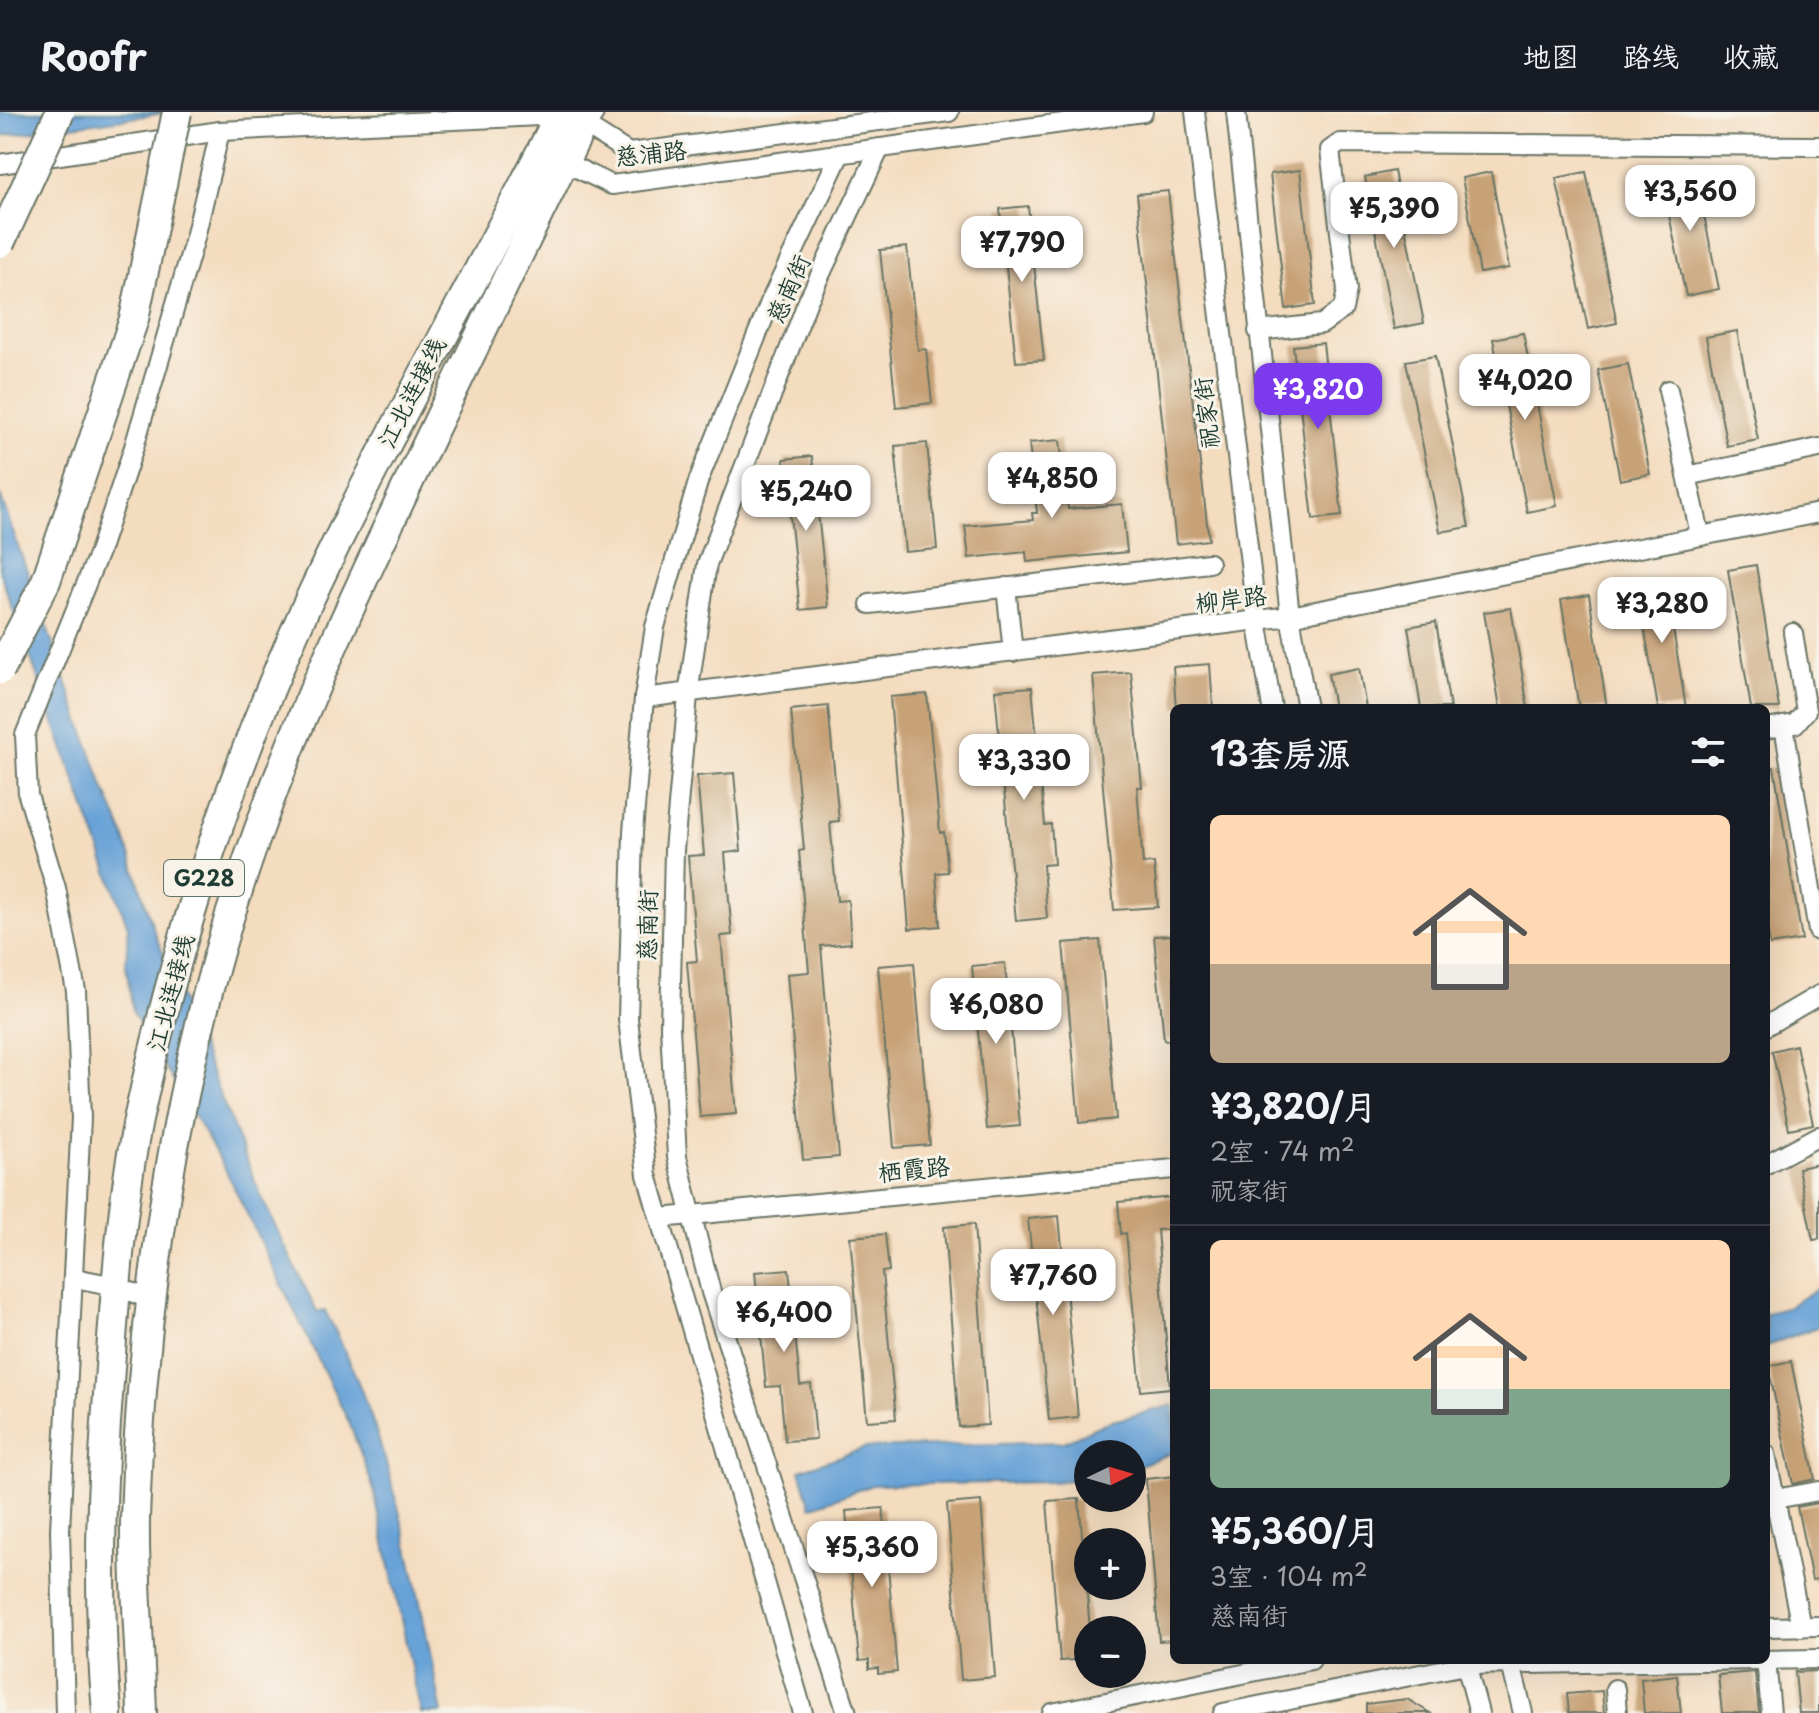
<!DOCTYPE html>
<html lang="zh">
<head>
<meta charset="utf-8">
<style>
	body { margin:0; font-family:"Playpen Sans","LXGW WenKai TC",sans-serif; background:#242831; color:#f1f3f6; height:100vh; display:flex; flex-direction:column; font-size:30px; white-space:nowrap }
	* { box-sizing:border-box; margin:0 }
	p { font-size:26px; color:#9ea1a6 }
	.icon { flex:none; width:44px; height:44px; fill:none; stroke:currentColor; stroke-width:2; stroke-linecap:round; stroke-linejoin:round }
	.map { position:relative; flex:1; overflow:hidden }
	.drawer { position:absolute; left:1170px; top:592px; width:600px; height:960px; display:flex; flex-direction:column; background:#171b24; border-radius:12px; box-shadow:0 8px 32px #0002 }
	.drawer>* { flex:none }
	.needle { width:52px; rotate:85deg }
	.fabs { position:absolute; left:1074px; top:1328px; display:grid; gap:16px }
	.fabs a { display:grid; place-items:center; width:72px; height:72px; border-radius:50%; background:#171b24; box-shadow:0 8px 32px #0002; font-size:40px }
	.price { position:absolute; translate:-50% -68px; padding:0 18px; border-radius:16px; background:#fff; color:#222; font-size:26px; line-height:52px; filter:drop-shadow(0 2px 4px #0008) }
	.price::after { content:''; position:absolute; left:50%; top:48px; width:24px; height:18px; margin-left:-12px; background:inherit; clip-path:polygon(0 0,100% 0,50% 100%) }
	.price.selected { background:#7c3aed; color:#fff }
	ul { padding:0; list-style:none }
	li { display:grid; align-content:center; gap:16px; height:424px; padding:0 40px }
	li+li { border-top:2px solid #363941 }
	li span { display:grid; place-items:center; height:248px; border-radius:12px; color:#555 }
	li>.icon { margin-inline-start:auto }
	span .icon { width:144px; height:144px; fill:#fffc; stroke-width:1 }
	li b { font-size:34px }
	h2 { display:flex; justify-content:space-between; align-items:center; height:96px; padding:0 40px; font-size:34px }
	header { display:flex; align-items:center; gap:48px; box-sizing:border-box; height:112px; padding:0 40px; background:#171b24; border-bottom:2px solid #363941 }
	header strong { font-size:38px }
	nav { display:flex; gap:44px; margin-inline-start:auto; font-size:28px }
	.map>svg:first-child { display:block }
</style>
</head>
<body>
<header>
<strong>Roofr</strong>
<nav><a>地图</a><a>路线</a><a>收藏</a></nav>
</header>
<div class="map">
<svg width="1819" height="1601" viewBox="0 0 1819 1601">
	<rect width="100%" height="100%" fill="#f7f3e8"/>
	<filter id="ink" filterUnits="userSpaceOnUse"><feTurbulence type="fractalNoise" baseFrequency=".0125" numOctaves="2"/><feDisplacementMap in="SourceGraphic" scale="16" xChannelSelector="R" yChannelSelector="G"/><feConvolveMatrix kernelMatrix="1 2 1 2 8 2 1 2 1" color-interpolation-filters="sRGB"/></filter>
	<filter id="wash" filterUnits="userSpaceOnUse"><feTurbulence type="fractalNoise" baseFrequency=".006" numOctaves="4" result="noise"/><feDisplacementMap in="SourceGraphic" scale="32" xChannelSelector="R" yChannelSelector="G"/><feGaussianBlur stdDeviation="1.8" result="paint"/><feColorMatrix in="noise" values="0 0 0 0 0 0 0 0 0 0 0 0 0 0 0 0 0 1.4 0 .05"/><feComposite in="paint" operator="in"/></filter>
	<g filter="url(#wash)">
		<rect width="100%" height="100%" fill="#f4dcbf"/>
		<!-- water -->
		<g fill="#67a2d7" stroke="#437086" stroke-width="2">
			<path d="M0 0H173L0 24Z"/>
			<path d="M0 383 102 671 124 723 154 819 263 1089 317 1200 325 1199C391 1321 415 1466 442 1601H421L373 1375 349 1310 223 1053 133 901 126 854 128 815 0 461Z"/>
			<path d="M1819 1176V1214L1766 1234V1201L1785 1196Z"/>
			<path d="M1174 1293V1340L1132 1356V1342H1088V1366L1052 1370 872 1373 811 1395 800 1358 865 1336 1064 1330 1105 1311Z"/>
		</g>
		<g id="blocks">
			<!-- building -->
			<g fill="#c7a277">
				<path d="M1300 58 1315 193 1286 197 1270 62Z"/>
				<path d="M1394 59 1424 211 1394 217 1365 65Z"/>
				<path d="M1695 59 1719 177 1686 184 1661 65Z"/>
				<path d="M1491 60 1509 156 1480 161 1462 66Z"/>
				<path d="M1586 60 1617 211 1588 217 1556 66Z"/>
				<path d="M1168 79 1209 428 1176 432 1137 82Z"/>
				<path d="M1028 94 1044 248 1016 250 1000 97Z"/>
				<path d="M907 135 918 238 926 237 932 291 896 295 880 138Z"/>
				<path d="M1737 219 1758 328 1727 334 1706 225Z"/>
				<path d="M1523 221 1557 394 1527 400 1493 227Z"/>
				<path d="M1323 231 1342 404 1313 407 1293 234Z"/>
				<path d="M1435 244 1469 415 1440 420 1406 249Z"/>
				<path d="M1628 252 1650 362 1620 368 1598 258Z"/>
				<path d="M1060 328 1068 397 1122 392 1127 440 1027 450 1026 440 969 446 965 414 1033 408 1032 401H1037L1029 331Z"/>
				<path d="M927 331 937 437 905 440 895 334Z"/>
				<path d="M812 344 828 495 800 498 784 347Z"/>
				<path d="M1756 453 1779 596H1751L1728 458Z"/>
				<path d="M1665 468 1686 596H1658L1637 473Z"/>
				<path d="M1589 483 1607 596H1579L1561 488Z"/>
				<path d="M1511 496 1528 596H1500L1484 500Z"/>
				<path d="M1436 510 1450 596H1421L1408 515Z"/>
				<path d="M1210 552 1213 596H1176L1173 555Z"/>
				<path d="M1359 556 1366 596H1334L1328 562Z"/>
				<path d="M1131 560 1142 675H1137L1143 752 1154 751 1158 795 1114 798 1093 563Z"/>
				<path d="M1032 575 1045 713 1051 712 1054 752 1043 753 1047 806 1016 809 995 578Z"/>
				<path d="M927 582 940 721 944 720 948 760 936 761 940 814 909 817 890 585Z"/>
				<path d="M828 594 839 709 830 710 837 789 848 788 851 831 821 834 839 1045 803 1048 787 862 809 860 799 739 804 738 791 598Z"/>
				<path d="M1774 655 1802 828 1770 833 1766 810V656Z"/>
				<path d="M734 661 741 739 725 741 732 823 721 824 736 1002 700 1005 687 850 697 849 688 744 704 743 697 664Z"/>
				<path d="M1174 823V928H1164L1154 824Z"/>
				<path d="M1100 828 1116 1007 1079 1011 1063 831Z"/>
				<path d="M914 851 930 1033 894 1036 878 854Z"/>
				<path d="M1005 851 1020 1014 987 1017 972 854Z"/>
				<path d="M1796 933 1813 1012 1789 1017 1772 939Z"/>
				<path d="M1819 1052V1127L1813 1128 1798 1056Z"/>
				<path d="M1174 1085V1117L1157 1118 1170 1276 1141 1279 1126 1121 1121 1122 1118 1090Z"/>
				<path d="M1059 1104 1078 1305 1049 1308 1028 1107Z"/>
				<path d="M974 1112 988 1313 959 1315 944 1115Z"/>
				<path d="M885 1122 889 1159 882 1160 896 1307 867 1309 850 1125Z"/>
				<path d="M789 1157 800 1273 811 1272 816 1327 785 1329 780 1274 766 1275 755 1160Z"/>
				<path d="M1791 1249 1815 1367 1793 1372 1768 1254Z"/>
				<path d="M1174 1364V1528L1159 1529 1146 1367Z"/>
				<path d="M1079 1387 1090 1518 1088 1547 1060 1549 1047 1389Z"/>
				<path d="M981 1389 995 1565 961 1568 947 1392Z"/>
				<path d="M1819 1391V1467L1812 1468 1797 1395Z"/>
				<path d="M883 1396 897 1560 878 1562V1556L869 1557V1548L859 1549 846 1399Z"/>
				<path d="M1819 1559V1601H1799L1795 1560Z"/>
				<path d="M1755 1560 1759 1601H1722L1718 1563Z"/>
				<path d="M1677 1563 1681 1601H1644L1641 1567Z"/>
				<path d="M1602 1579 1604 1601H1569L1567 1582Z"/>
				<path d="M1407 1587 1430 1601H1366V1592Z"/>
			</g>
		</g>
	</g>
	<g filter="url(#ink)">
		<use href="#blocks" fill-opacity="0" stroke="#6a7565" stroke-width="2"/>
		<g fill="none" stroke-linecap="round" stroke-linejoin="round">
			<defs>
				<g id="minor">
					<path d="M1195 0 1257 508 1272 596"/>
					<path d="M1236 0 1290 504 1307 596"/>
					<path d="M564 41V50L612 73 1143 0"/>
					<path d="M0 52 220 19 560 3 583 12 629 41 949 0"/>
					<path d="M1258 219 1322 212 1343 197 1347 178 1330 38 1340 31 1819 34"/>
					<path d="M1668 278 1700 422"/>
					<path d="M1687 364 1819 336"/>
					<path d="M1006 475 1013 540"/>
					<path d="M870 492 1209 451"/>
					<path d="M644 586 1290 504 1819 401"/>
					<path d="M1784 614 1818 819"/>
					<path d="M1766 617 1795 612 1806 599 1793 521"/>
					<path d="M1766 914 1819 883"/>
					<path d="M1766 1052 1819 1024"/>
					<path d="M660 1106 1174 1057"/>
					<path d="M74 1166 116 1174 154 1189"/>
					<path d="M1766 1342 1801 1515"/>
					<path d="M1775 1387 1819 1379"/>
					<path d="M1766 1515 1819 1514"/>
					<path d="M1465 1548 1479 1601"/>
					<path d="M1510 1548 1523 1601"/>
					<path d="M1766 1548 1771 1601"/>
					<path d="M1615 1577 1617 1601"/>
					<path d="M65 1601 60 1418 81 1006 76 879 56 776 28 683 25 623 99 440 134 335 195 126 220 19"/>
					<path d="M803 1601 647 1063 628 907 633 720 644 586 655 515 699 367 771 188 840 42"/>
					<path d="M847 1601 711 1180 677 1045 670 915 674 738 688 583 707 452 807 191 880 36"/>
					<path d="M1052 1601 1311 1548"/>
					<path d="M1223 1601 1466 1553 1819 1547"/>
				</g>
				<g id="highway">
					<path d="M107 1601C97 1490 100 1381 109 1270 115 1183 121 1094 138 1008 175 834 231 660 304 499 383 329 477 167 561 0"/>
					<path d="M142 1601C140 1536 134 1471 135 1406 141 1201 175 967 240 772 293 611 367 457 440 305 490 203 538 101 589 0"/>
				</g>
			</defs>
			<!-- minor casing -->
			<use href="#minor" stroke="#6a7565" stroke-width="22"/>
			<!-- highway casing -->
			<use href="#highway" stroke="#6a7565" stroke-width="32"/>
			<!-- minor -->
			<use href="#minor" stroke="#fff" stroke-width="18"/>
			<!-- highway -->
			<use href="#highway" stroke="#fff" stroke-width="28"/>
			<defs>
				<g id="highway-bridge">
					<path d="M0 131 60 0"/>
					<path d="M0 558 46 469 134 207 177 0"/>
				</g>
			</defs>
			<!-- highway-bridge casing -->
			<use href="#highway-bridge" stroke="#6a7565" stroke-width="32" stroke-linecap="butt"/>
			<!-- highway-bridge -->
			<use href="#highway-bridge" stroke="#fff" stroke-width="28"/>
		</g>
	</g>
	<g text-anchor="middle" stroke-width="6" stroke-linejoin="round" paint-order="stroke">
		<!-- shield labels -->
		<rect fill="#f7f3e8" stroke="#60746a" stroke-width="2" x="164" y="748" width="80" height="36" rx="6"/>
		<g font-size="22" font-weight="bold" fill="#1f3d34">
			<text x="204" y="774">G228</text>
		</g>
		<!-- street labels -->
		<g font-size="24" fill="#1f3d34" stroke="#f7f3e8">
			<text transform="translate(651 42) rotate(-6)" y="8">慈浦路</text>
			<text transform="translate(789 177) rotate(-66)" y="8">慈南街</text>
			<text transform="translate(412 281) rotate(-63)" y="8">江北连接线</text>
			<text transform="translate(1207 301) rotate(-97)" y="8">祝家街</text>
			<text transform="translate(1231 488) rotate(-7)" y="8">柳岸路</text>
			<text transform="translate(648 813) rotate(-89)" y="8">慈南街</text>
			<text transform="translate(171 881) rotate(-75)" y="8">江北连接线</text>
			<text transform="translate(914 1058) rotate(-6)" y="8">栖霞路</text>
		</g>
	</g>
</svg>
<div class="fabs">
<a><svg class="needle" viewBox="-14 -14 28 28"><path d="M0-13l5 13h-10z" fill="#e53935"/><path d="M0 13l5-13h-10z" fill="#9ea1a6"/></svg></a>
<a>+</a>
<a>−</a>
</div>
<b class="price" style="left:1690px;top:121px">¥3,560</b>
<b class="price" style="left:1394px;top:138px">¥5,390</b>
<b class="price" style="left:1022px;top:172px">¥7,790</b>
<b class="price" style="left:1525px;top:310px">¥4,020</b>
<b class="price selected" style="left:1318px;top:319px">¥3,820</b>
<b class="price" style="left:1052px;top:408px">¥4,850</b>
<b class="price" style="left:806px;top:421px">¥5,240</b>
<b class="price" style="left:1662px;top:533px">¥3,280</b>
<b class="price" style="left:1024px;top:690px">¥3,330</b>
<b class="price" style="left:996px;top:934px">¥6,080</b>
<b class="price" style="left:1053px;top:1205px">¥7,760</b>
<b class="price" style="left:784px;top:1242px">¥6,400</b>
<b class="price" style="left:872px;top:1477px">¥5,360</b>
<section class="drawer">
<h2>13套房源<svg class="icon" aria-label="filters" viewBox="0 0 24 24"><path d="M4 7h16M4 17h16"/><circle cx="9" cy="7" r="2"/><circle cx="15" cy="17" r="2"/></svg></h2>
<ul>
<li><span style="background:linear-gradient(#ffd9b3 60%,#b9a48a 0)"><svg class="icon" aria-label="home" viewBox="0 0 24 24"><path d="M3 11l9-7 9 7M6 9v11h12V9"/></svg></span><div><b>¥3,820/月</b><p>2室 · 74 m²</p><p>祝家街</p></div></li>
<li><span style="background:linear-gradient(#ffd9b3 60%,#7fa58c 0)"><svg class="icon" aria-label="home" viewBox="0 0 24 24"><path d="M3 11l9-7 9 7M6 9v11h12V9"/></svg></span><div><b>¥5,360/月</b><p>3室 · 104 m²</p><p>慈南街</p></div></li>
</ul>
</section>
</div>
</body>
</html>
